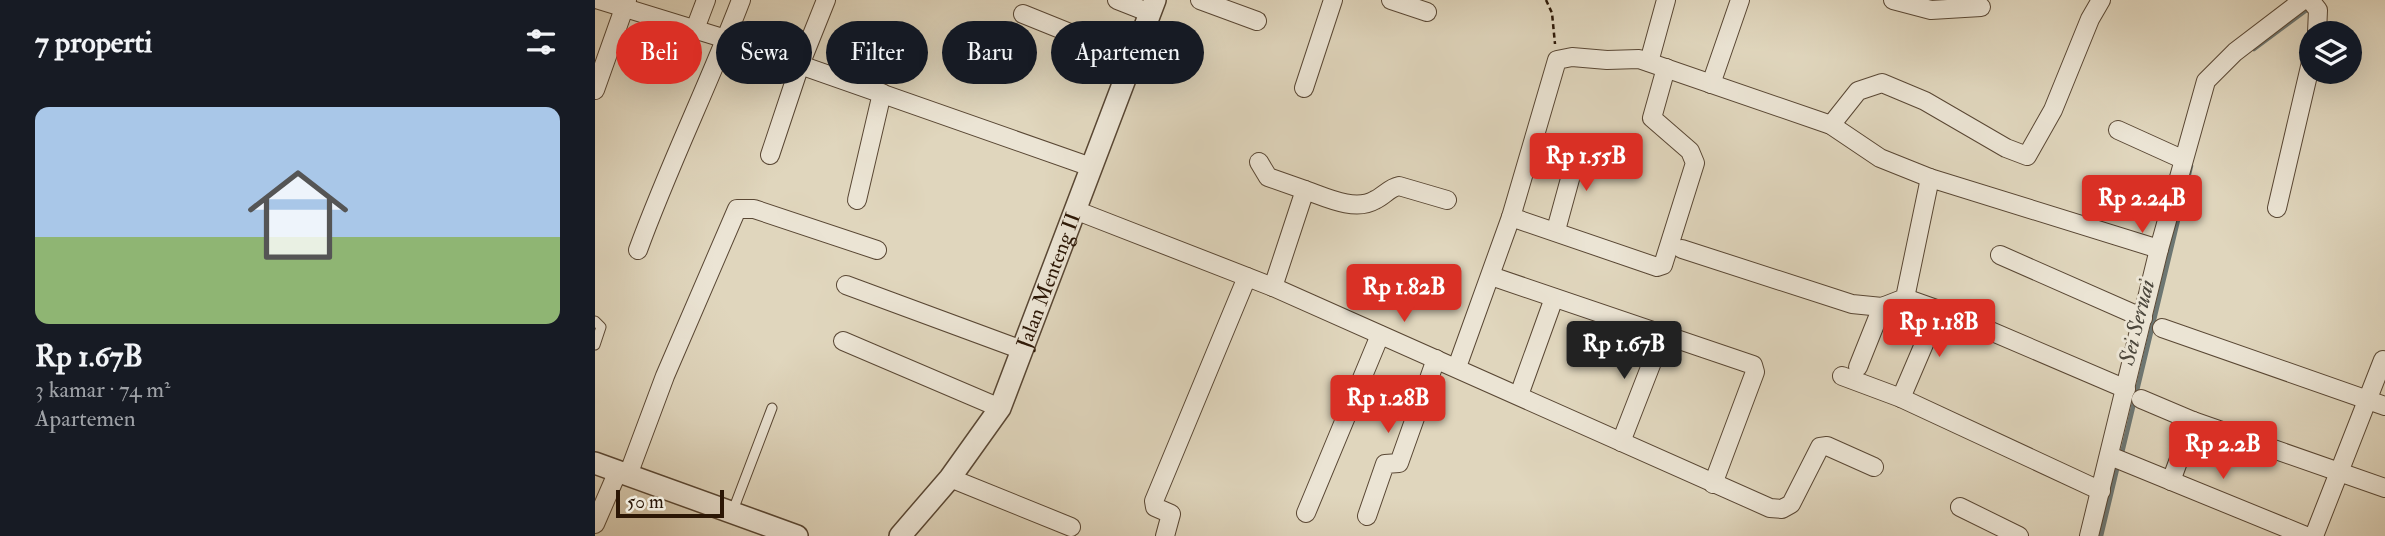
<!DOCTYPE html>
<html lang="id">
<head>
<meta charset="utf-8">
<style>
	body { margin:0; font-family:"IM FELL Double Pica",serif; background:#242831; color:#f1f3f6; height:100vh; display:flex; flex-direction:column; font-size:26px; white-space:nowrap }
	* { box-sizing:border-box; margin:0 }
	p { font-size:23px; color:#9ea1a6 }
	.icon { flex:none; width:38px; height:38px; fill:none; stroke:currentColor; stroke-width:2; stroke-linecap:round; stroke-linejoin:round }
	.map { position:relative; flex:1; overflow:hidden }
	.sheet { display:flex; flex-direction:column; background:#171b24; width:595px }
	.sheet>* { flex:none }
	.banner { position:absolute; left:21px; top:21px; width:665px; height:63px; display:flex; gap:14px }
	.tools { position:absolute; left:1704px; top:21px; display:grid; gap:14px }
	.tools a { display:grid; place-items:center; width:63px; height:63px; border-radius:50%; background:#171b24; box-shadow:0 7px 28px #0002; font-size:35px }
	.scale { position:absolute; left:21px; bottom:18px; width:108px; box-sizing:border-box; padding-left:7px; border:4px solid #2c1706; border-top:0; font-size:19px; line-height:24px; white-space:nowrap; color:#2c1706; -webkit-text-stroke:5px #ebe4d4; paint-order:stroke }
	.price { position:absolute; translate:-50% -60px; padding:0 16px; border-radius:7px; background:#d93025; color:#fff; font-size:23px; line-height:46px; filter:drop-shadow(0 2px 4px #0008) }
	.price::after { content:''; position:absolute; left:50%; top:42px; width:21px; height:16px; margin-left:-10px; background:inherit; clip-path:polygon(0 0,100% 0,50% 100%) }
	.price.active { background:#222; color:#fff }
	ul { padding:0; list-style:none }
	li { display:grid; align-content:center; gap:14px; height:371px; padding:0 35px }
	li span { display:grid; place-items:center; height:217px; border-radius:14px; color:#555 }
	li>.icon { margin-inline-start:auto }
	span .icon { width:126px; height:126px; fill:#fffc; stroke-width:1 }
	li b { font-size:30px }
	h2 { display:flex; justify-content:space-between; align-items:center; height:84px; padding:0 35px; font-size:30px }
	.chip { padding:0 24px; border-radius:32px; background:#171b24; box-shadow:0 7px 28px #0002; font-size:24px; line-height:63px }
	.chip.active { background:#d93025; color:#fff }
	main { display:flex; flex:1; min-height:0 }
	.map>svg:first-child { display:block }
</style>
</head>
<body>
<main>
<section class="sheet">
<h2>7 properti<svg class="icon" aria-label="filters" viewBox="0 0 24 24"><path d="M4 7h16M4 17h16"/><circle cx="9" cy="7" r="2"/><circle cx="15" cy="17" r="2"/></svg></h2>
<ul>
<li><span style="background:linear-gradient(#a9c7e8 60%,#8fb573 0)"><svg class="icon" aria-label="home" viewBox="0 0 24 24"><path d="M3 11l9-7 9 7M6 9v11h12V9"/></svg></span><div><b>Rp 1.67B</b><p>3 kamar · 74 m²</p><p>Apartemen</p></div></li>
</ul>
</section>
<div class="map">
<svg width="1790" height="536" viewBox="0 0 1790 536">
	<rect width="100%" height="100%" fill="#e0d6bd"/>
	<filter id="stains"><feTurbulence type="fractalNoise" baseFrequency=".00286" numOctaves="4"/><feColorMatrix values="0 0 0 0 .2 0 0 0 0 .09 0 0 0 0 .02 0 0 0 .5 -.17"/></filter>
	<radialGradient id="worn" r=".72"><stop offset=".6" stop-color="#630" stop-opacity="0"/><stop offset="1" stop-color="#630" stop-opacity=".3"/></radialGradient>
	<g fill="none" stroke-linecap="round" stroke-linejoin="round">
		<!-- stream -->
		<g stroke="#6d7773" stroke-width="4.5">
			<path d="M1659 49 1717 6"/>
			<path d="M1526 457 1596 166"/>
			<path d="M1506 536 1523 465"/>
		</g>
		<defs>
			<g id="service">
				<path d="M0 321 6 327 0 345"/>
				<path d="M137 513 177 408"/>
			</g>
			<g id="minor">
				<path d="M4 0 131 39 496 167"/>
				<path d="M522 0 555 13"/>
				<path d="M605 0 662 21"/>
				<path d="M796 0 832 12"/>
				<path d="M1298 0 1336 10 1386 7"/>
				<path d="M1715 0 1723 10 1722 33"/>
				<path d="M428 14 537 58"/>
				<path d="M100 29 111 0"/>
				<path d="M1054 62 1071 0"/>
				<path d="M1116 84 1145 0"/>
				<path d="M709 88 738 0"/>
				<path d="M0 90 32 0"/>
				<path d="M1236 125 1263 91 1287 83 1330 101 1411 148 1432 156 1458 110 1495 19 1506 0"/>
				<path d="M1523 130 1587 159"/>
				<path d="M175 155 205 65 231 0"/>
				<path d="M664 162 673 177 710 190"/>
				<path d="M262 200 287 93"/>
				<path d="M1682 208 1717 58"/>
				<path d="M480 210 678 287 1175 508 1187 509 1196 504 1225 447 1232 446 1279 467"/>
				<path d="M916 217 1062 267 1068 265 1100 163 1095 151 1057 118 1071 68"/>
				<path d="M961 230 984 146"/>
				<path d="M1087 249 1257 304 1287 307 1310 298 1335 178 1564 249"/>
				<path d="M43 250C74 165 114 84 146 0"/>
				<path d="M1405 255 1548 318"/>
				<path d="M896 276 1158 365 1160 372 1118 484"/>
				<path d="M251 285 427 350"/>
				<path d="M678 287 710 190C730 197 760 212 780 200 789 196 794 188 804 186L852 200"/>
				<path d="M1310 298 1358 315 1531 389"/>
				<path d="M1567 328 1790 406"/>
				<path d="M248 341 405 408"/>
				<path d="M862 367 916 217 962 60 977 57 1012 60 1044 59 1236 125 1285 158 1335 178"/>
				<path d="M1263 367 1287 307"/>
				<path d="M1247 376 1306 398 1506 491"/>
				<path d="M924 395 959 298"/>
				<path d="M1306 398 1344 309"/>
				<path d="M1546 399 1598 421 1790 488"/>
				<path d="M1026 442 1068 334"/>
				<path d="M1515 456 1711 536"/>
				<path d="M33 475 70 376 142 209H159L282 250"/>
				<path d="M355 478 476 527"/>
				<path d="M1576 481 1598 421"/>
				<path d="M1365 507 1424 536"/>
				<path d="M711 513 785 335"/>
				<path d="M772 516 790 464 804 463 841 359"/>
				<path d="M0 524 23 471"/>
				<path d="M570 536 576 514 560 507 559 501 652 277"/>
				<path d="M1494 536 1564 249 1611 81 1640 52 1708 0"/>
				<path d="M1719 536 1788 360"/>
			</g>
			<g id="tertiary">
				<path d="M0 463 202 536"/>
				<path id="s1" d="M305 536 355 478 405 408 560 0"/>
			</g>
		</defs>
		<!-- service casing -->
		<use href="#service" stroke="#594734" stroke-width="11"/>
		<!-- minor casing -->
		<use href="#minor" stroke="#594734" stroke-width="20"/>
		<!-- tertiary casing -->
		<use href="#tertiary" stroke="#594734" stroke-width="24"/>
		<!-- path -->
		<path stroke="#2c1706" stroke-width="2.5" stroke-dasharray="5 3.5" stroke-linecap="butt" d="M951 0 957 13 960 44"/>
		<!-- service -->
		<use href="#service" stroke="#ebe4d4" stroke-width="9"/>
		<!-- minor -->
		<use href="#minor" stroke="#ebe4d4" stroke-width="18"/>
		<!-- tertiary -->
		<use href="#tertiary" stroke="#ebe4d4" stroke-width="21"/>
	</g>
	<g text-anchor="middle" stroke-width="6" stroke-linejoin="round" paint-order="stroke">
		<!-- street labels -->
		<g font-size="21" fill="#2c1706" stroke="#ebe4d4">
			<text dy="7" stroke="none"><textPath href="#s1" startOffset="299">Jalan Menteng II</textPath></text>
		</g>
		<!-- water labels -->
		<g font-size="23" font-style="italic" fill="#4c473c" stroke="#ebe4d4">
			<text transform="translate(1541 322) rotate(-76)" y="8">Sei Seruai</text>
		</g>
	</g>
	<rect width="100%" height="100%" filter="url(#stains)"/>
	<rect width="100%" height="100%" fill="url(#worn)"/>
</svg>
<div class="tools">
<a><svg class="icon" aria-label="layers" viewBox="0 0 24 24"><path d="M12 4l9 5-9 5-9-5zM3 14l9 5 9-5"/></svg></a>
</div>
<div class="scale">50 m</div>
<b class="price" style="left:991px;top:193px">Rp 1.55B</b>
<b class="price" style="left:1547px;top:235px">Rp 2.24B</b>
<b class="price" style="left:809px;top:324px">Rp 1.82B</b>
<b class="price" style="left:1344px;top:359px">Rp 1.18B</b>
<b class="price active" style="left:1029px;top:381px">Rp 1.67B</b>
<b class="price" style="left:793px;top:435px">Rp 1.28B</b>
<b class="price" style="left:1628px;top:481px">Rp 2.2B</b>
<div class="banner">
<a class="chip active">Beli</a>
<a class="chip">Sewa</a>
<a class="chip">Filter</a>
<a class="chip">Baru</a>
<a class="chip">Apartemen</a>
</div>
</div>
</main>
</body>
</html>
